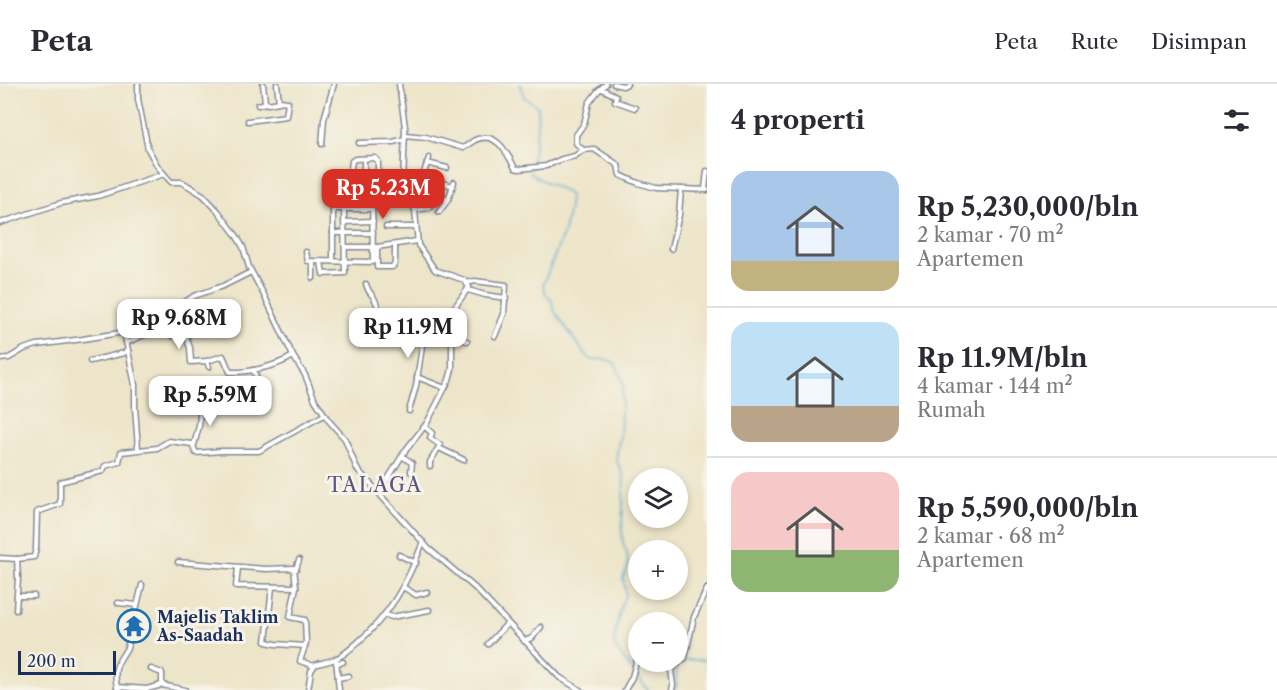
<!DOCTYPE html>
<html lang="id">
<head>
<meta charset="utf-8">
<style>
	body { margin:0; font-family:"Libre Caslon Text",serif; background:#f7f7f7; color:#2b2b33; height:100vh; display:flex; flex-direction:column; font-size:22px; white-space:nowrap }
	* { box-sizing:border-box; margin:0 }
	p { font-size:20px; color:#7c7c81 }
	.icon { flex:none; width:33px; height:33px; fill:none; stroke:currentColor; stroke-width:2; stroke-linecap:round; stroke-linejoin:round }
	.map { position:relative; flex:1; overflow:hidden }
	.details { display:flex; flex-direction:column; background:#fff; width:570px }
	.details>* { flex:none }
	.controls { position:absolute; left:628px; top:384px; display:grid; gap:12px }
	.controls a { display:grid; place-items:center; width:60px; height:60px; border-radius:50%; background:#fff; box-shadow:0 3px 9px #0003; font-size:30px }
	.scale { position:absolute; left:18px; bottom:15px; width:98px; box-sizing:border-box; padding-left:6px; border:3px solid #1b2f5e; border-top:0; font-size:16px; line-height:21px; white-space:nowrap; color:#1b2f5e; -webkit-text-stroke:4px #f7f3e8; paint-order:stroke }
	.price { position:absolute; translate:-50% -51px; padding:0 14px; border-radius:12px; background:#fff; color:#222; font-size:20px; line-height:39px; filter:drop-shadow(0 2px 3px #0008) }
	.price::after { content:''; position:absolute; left:50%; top:36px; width:18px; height:14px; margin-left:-9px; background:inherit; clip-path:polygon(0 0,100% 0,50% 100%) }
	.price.selected { background:#d93025; color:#fff }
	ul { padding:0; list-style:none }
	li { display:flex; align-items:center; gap:18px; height:150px; padding:0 24px }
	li+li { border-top:2px solid #e1e1e2 }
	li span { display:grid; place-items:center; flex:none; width:168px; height:120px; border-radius:18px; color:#555 }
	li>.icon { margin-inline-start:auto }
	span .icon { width:72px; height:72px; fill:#fffc; stroke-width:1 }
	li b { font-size:26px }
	h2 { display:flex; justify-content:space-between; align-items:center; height:72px; padding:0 24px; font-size:26px }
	header { display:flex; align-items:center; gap:36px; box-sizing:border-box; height:84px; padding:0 30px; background:#fff; border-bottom:2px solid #e1e1e2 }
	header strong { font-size:28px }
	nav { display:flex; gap:33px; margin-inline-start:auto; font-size:21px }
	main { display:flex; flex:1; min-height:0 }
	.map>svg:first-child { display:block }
</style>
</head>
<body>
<header>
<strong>Peta</strong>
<nav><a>Peta</a><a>Rute</a><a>Disimpan</a></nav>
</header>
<main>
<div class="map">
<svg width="707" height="606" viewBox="0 0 707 606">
	<rect width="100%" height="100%" fill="#f7f3e8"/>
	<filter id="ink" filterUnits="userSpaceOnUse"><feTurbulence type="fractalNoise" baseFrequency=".0167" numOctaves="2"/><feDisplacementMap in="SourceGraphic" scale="12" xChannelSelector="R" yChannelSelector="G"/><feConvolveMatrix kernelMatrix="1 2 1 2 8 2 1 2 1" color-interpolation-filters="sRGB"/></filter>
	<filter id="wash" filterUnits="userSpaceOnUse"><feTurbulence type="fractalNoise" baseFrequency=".008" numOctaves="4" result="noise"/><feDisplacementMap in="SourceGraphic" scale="24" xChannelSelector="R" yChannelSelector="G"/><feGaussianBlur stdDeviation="1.35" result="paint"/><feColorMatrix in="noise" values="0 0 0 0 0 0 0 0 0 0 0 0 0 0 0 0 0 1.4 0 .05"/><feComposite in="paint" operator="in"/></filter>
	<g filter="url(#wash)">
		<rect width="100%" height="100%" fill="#ede5c9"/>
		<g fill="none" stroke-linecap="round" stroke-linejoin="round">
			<!-- stream -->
			<g stroke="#4fa8cd" stroke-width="1.5">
				<path d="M520 0 524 13 538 23 537 44 530 89C543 99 556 101 570 111L569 123 564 148 543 201 545 209 551 215 554 226 578 261 591 276 605 275 615 279 623 298 620 352 616 375 624 393 622 446 623 460 627 468 628 483 623 494 626 510 622 519 614 553 615 564 648 606"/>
				<path d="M682 579 686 576H707"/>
				<path d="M675 606C679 598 674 589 678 582"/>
			</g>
		</g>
	</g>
	<g filter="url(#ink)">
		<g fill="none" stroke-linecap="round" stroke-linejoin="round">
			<defs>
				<g id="minor">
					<path d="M138 0V15L148 65 158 83 171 98H182L203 111 218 127 236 151 243 163 249 183 265 213 293 272 305 291 315 316 329 337 345 355 357 385 380 410"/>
					<path d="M263 0 265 18 268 20 279 18 277 0"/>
					<path d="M399 0 405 43 403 102 415 126 418 161 435 186 464 196 469 203 452 227V285L449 296 427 339 405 367 381 406V412L429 465 475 504 559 593 580 606"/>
					<path d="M614 0 623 2 627 0"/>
					<path d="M602 5 616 12 615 17 635 24"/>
					<path d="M258 21 266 19"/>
					<path d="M248 37 286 32 288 18 279 17"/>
					<path d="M405 51 426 53 463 64C467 62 471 58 475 56 496 46 507 69 515 84L519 85 546 82 562 75 575 72 583 66 594 65 618 81 620 91 638 99 656 104 707 106"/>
					<path d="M359 59 393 58 405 55"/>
					<path d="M322 60 324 35 334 0"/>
					<path d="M583 66 576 59V51L584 40 589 19 598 7 606 0"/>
					<path d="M375 74 378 77V107L349 110 348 106 352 77 355 75Z"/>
					<path d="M429 74 418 106 448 116 454 98"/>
					<path d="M364 75V94"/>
					<path d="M427 79 447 84"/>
					<path d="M422 93 453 102"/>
					<path d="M350 94H378"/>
					<path d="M705 105 707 87"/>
					<path d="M413 121 418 106"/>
					<path d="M415 126 429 124 434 112"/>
					<path d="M439 128 448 116"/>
					<path d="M344 138 373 137"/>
					<path d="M0 139 61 119 98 112 164 90"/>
					<path d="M386 143H415"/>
					<path d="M333 149H373"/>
					<path d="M345 163H377L417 157"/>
					<path d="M377 163V183H392L395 180V161"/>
					<path d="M671 165 679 131 681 105"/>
					<path d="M306 168 308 177 373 178 372 109"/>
					<path d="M313 177V194"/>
					<path d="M321 177 323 190 345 189 344 125"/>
					<path d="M333 177V125H372"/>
					<path d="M467 199 475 197 506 201 504 230 495 252"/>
					<path d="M366 200C369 211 372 209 375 216 379 224 378 227 385 233 409 237 427 224 452 232"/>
					<path d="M468 206 485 211 506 214"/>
					<path d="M169 240 172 252 185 249 190 264 191 278 207 277 209 283"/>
					<path d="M124 247 135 301V323L138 365"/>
					<path d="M451 252 467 257"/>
					<path d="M126 259 169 240 172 237 169 229"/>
					<path d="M0 275 9 274 24 265 37 261 83 255 137 246 169 229 194 212 223 202 251 188"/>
					<path d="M90 277 124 269 128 266"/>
					<path d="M207 277 223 272 230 288C247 289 278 282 293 272"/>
					<path d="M253 286 256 292"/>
					<path d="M417 293 445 304"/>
					<path d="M409 327 416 302 427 230"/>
					<path d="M425 343 432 349 430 354 440 361 430 378V382"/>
					<path d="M194 361 199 342 201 318"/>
					<path d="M439 364 464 376"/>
					<path d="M402 372 412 379 411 388"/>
					<path d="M399 471 416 479"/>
					<path d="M0 474 17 475 18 494 16 526"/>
					<path d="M17 475 34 473 36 464 37 428 60 420V398L103 387 105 382 119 378 121 368 157 364 169 357 192 360 196 369 221 367H259L324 331"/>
					<path d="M178 478 266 485 294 484 296 503 290 533 305 536 306 559 300 577 314 582"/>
					<path d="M238 484 236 502 296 503"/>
					<path d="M296 485 299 476"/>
					<path d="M272 503 266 558 276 560 305 562"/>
					<path d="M403 503 416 511 427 508"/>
					<path d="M17 512H34"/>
					<path d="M118 519 137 521"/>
					<path d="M386 531 392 533 429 526"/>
					<path d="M524 557 532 554 541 543"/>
					<path d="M488 560 507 540"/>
					<path d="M336 575 339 606"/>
					<path d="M336 579 343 578"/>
					<path d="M151 585 162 589V601"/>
					<path d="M338 594 349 592"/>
					<path d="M117 603C113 583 117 580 127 564L142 501"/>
					<path d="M118 606 117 603 147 605 162 601 185 606"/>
					<path d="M308 606 311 587 315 581C322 578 330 578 337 574 344 571 350 565 356 560 390 531 407 500 423 458"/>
					<path d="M625 606 632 593 638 571"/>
					<path d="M672 606 673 601 671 586 685 574 694 533 707 505"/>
				</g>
			</defs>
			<!-- minor casing -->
			<use href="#minor" stroke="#848a94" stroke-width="7"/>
			<!-- minor -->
			<use href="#minor" stroke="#fff" stroke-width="4"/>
		</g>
	</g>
	<!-- icons -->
	<defs>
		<symbol id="temple-ring" viewBox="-11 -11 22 22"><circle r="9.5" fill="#f7f3e8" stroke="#1f6fb2" stroke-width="1.5"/><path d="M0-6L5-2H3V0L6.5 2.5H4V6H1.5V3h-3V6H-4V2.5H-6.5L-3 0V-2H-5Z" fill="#1f6fb2"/></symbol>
	</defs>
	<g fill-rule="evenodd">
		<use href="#temple-ring" x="115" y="523" width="38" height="38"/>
	</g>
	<g text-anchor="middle" stroke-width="6" stroke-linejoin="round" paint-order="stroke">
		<!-- poi labels -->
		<g font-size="16" font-weight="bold" fill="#1b2f5e" stroke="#f7f3e8" text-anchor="start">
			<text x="157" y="539">Majelis Taklim<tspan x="157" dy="18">As-Saadah</tspan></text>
		</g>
		<!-- quarter labels -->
		<g font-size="20" letter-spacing="1.5" fill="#5c5781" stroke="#f7f3e8">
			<text x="375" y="408">TALAGA</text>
		</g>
	</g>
</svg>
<div class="controls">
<a><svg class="icon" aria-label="layers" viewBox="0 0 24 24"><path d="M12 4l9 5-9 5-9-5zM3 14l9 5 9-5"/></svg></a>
<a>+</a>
<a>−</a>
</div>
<div class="scale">200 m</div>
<b class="price selected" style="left:383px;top:136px">Rp 5.23M</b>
<b class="price" style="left:179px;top:266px">Rp 9.68M</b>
<b class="price" style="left:408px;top:275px">Rp 11.9M</b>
<b class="price" style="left:210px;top:343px">Rp 5.59M</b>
</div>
<section class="details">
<h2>4 properti<svg class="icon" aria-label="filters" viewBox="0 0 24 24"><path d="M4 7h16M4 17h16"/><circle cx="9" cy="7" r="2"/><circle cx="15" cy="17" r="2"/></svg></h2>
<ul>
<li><span style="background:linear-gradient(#a9c7e8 75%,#c2b280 0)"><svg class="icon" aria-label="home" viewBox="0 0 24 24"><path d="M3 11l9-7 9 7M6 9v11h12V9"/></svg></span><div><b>Rp 5,230,000/bln</b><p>2 kamar · 70 m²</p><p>Apartemen</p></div></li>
<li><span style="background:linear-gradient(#bfe0f5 70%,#b9a48a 0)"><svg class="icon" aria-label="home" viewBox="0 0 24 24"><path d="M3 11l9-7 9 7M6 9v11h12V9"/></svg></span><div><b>Rp 11.9M/bln</b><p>4 kamar · 144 m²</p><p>Rumah</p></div></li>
<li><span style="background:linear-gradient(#f6c9c9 65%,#8fb573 0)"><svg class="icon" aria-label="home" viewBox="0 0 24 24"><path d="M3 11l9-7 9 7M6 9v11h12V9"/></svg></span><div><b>Rp 5,590,000/bln</b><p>2 kamar · 68 m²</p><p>Apartemen</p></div></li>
</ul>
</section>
</main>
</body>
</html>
